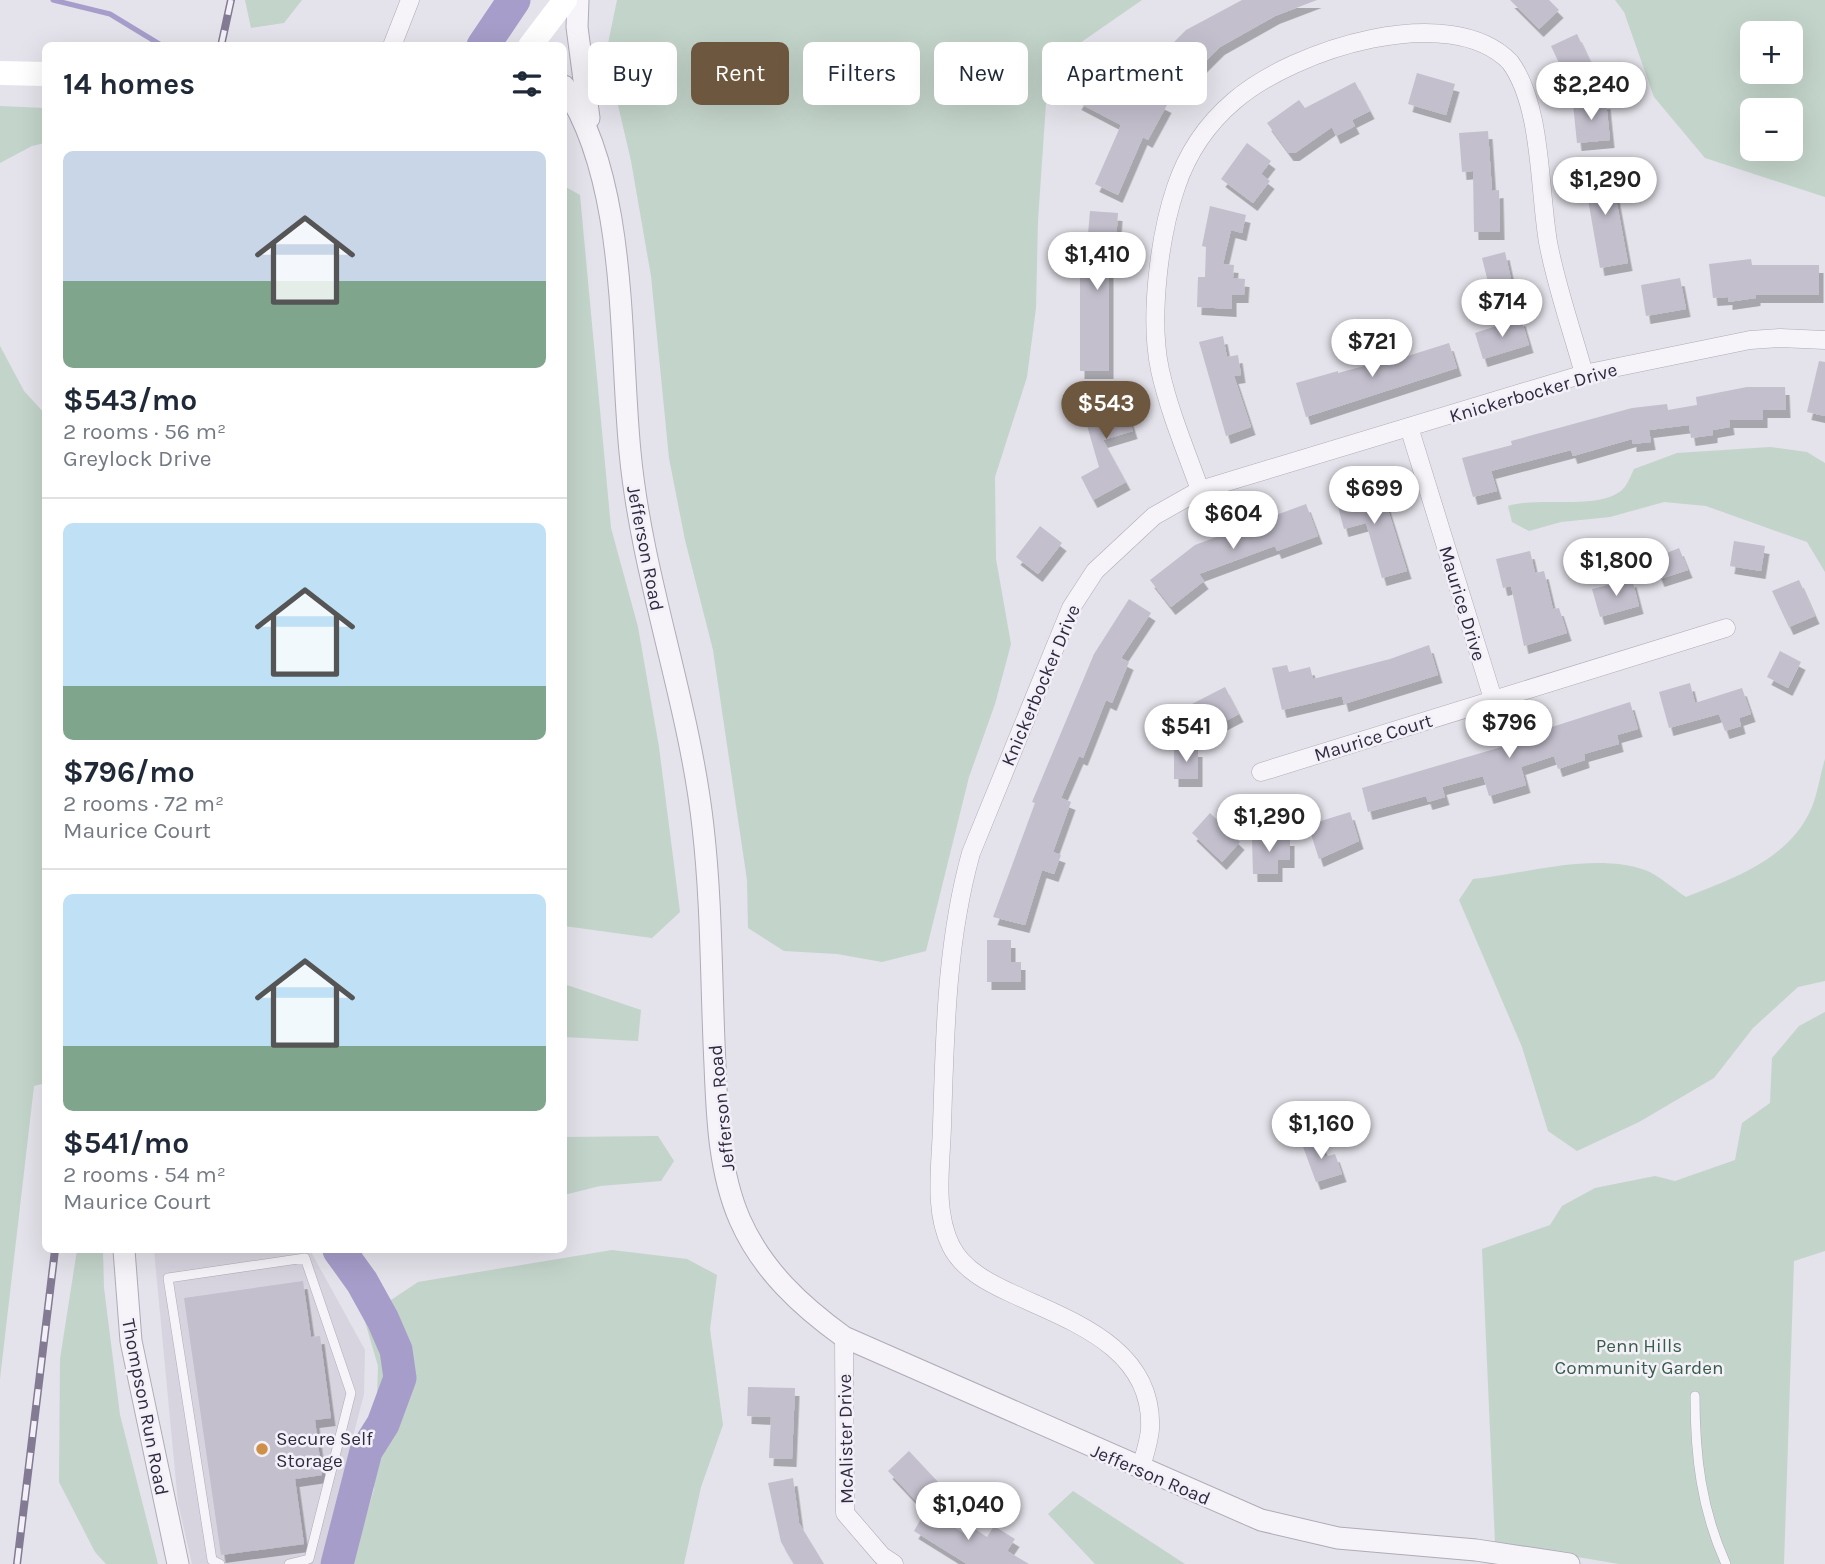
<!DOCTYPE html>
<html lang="en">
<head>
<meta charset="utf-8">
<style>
	body { margin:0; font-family:Karla,sans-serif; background:#f2f2f3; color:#1f2937; height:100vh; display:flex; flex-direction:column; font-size:26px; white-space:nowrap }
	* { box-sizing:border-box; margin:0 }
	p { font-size:23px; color:#747a83 }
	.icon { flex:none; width:38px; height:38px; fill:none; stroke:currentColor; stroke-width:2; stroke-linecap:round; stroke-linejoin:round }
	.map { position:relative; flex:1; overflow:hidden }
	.drawer { position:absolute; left:42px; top:42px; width:525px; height:1211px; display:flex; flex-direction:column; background:#fff; border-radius:10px; box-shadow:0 7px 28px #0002 }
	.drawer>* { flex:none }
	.top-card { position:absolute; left:588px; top:42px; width:665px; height:63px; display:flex; gap:14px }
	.buttons { position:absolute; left:1740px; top:21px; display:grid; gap:14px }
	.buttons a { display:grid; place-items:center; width:63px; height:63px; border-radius:10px; background:#fff; box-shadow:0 7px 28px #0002; font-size:35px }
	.price { position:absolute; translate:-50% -60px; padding:0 16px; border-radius:24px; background:#fff; color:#222; font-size:23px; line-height:46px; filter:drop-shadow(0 2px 4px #0008) }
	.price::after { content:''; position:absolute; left:50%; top:42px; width:21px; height:16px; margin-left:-10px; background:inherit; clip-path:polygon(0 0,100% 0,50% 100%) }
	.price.selected { background:#6e573f; color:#fff }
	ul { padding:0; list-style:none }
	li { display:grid; align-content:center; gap:14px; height:371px; padding:0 21px }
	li+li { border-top:2px solid #e0e1e3 }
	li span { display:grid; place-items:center; height:217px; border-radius:10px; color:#555 }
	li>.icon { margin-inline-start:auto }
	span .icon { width:126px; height:126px; fill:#fffc; stroke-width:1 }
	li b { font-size:30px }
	h2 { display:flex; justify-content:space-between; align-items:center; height:84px; padding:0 21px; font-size:30px }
	.chip { padding:0 24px; border-radius:10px; background:#fff; box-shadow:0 7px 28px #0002; font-size:24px; line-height:63px }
	.chip.selected { background:#6e573f; color:#fff }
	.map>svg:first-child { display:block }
</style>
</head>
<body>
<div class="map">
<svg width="1825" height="1564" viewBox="0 0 1825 1564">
	<defs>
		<filter id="shadow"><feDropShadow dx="4.5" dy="8" stdDeviation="0" flood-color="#0004"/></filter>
	</defs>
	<rect width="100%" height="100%" fill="#e4e2ea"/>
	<!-- built -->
	<path fill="#d7d4df" d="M154 1250H310L365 1350 364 1394 320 1564H192L178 1503Z"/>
	<!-- green -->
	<g fill="#c3d4ca" fill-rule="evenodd">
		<path d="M245 0H302L284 23 251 28Z"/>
		<path d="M617 0H1142L1080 43 1047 89 1038 220 1036 308 1027 377 995 477 996 559 1011 644 995 704 969 777 926 951 882 962 837 954 784 951 748 928 747 880 713 650 685 540 669 458 651 276 631 161 606 53Z"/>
		<path d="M1615 0H1825V197L1705 158 1654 97 1624 12ZM1752 33H1790V72H1752ZM1752 110H1790V149H1752Z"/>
		<path d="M0 106 45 108V143L32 146 0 163Z"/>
		<path d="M564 186 580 195 611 528 638 627 659 747 680 912 652 938 564 926Z"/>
		<path d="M0 346 24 391 46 415V1083L34 1086 0 1379Z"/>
		<path d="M1770 447 1807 452 1825 463V572L1807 542 1706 506 1664 502 1610 517 1561 522 1529 531 1512 522 1508 506C1538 496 1601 511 1623 489 1628 484 1631 475 1634 469L1677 453Z"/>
		<path d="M1825 759V981L1798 987 1753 1028 1714 1078 1639 1122 1577 1151 1548 1131 1522 1047 1459 900 1473 879C1527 874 1592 852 1645 870 1659 875 1673 889 1686 897 1735 878 1790 859 1812 807 1818 792 1820 775 1825 759Z"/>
		<path d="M564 984 641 1010 638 1041 564 1037Z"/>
		<path d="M1825 1012V1251L1794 1261 1784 1564H1619L1495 1543 1482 1249 1550 1225 1562 1206 1595 1188 1655 1176 1675 1181 1735 1160 1742 1123 1770 1103 1772 1058 1799 1026Z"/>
		<path d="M658 1136 674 1161 661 1181 600 1186 564 1195V1137Z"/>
		<path d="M77 1250H103L104 1288 120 1415 158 1564H106L95 1552 59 1482 60 1359Z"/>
		<path d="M612 1250 687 1259 717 1275 710 1329 723 1425 701 1487 684 1564H352L374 1489 378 1366 364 1318 418 1282Z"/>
		<path d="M1073 1491 1185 1564H1095L1048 1514Z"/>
	</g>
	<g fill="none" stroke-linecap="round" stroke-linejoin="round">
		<!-- stream -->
		<path stroke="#a69dca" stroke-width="5" d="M53 0 110 14 161 45"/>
		<!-- river -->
		<g stroke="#a69dca" stroke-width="33">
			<path d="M483 46 514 0"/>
			<path d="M337 1564 366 1451 383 1424 400 1378 396 1350 383 1320 362 1282 339 1250"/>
		</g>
	</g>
	<!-- building -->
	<g fill="#c3bfcd" filter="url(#shadow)">
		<path d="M1242 0H1317L1275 16 1220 47 1182 85 1164 67 1181 51 1173 43 1186 30Z"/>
		<path d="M1510 0H1549L1559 10 1539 29Z"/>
		<path d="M1577 34 1594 70 1568 82 1551 46Z"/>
		<path d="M1417 73 1455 84 1446 115 1408 104Z"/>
		<path d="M1091 77 1138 103 1143 93 1167 105 1148 140 1143 137 1118 195 1095 184 1121 125 1077 102Z"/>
		<path d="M1355 82 1370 111 1352 120 1355 126 1336 136 1332 127 1295 153H1289L1267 123 1299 100 1305 108Z"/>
		<path d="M1606 101 1610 140 1577 143 1573 104Z"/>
		<path d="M1488 131 1492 191 1499 190 1500 232H1474L1473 171 1462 172 1459 133Z"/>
		<path d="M1247 143 1271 161 1261 174 1270 181 1253 203 1221 179Z"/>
		<path d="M1610 166 1628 263 1600 268 1583 171Z"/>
		<path d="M1210 206 1246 215 1242 233 1231 230 1223 264 1234 265 1233 278 1245 279 1244 295H1232V309L1197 307 1198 277H1205L1206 247 1202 246Z"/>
		<path d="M1090 211 1118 213 1115 255H1109V371H1080V269H1085Z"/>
		<path d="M1505 252 1514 293 1492 298 1482 258Z"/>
		<path d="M1751 259 1752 265H1819V295H1756V298L1728 302V297L1713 298 1709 264Z"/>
		<path d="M1680 278 1686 309 1646 316 1641 285Z"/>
		<path d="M1521 318 1529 345 1483 359 1475 333Z"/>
		<path d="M1223 336 1227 357 1238 355 1241 375 1234 376 1251 427 1226 436 1199 342Z"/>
		<path d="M1449 343 1457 368 1306 417 1296 383 1338 371V373L1394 358 1395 360Z"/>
		<path d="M1819 361 1825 362V416L1807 412Z"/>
		<path d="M1747 387H1785L1786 410H1763V420H1729L1730 427 1713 430V435L1691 438 1689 425 1649 430 1651 442 1632 444V439L1573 456 1571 450 1491 471 1497 491 1473 497 1462 458 1512 445 1511 441 1632 408 1667 404 1668 410 1697 405 1696 397Z"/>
		<path d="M1120 388 1133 431 1103 440 1126 482 1093 500 1081 477 1099 467 1086 422 1092 420 1097 424 1089 398Z"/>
		<path d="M1380 484 1407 571 1382 578 1366 523 1344 529 1335 496Z"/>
		<path d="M1306 504 1318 536 1277 551 1275 546 1199 574 1204 581 1171 607 1150 580 1195 545Z"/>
		<path d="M1040 526 1062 543 1038 574 1016 557Z"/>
		<path d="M1734 541 1765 546 1761 571 1730 566Z"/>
		<path d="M1679 548 1688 570 1660 579 1652 559Z"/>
		<path d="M1530 551 1535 573 1544 571 1553 609 1559 608 1567 633 1524 646 1511 586 1503 588 1496 559Z"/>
		<path d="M1632 579 1639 606 1600 617 1592 589Z"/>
		<path d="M1799 580 1815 616 1789 627 1772 591Z"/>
		<path d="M1129 599 1151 613 1121 658 1129 662 1112 703 1106 700 1083 758 1079 756 1061 798 1071 802 1053 852 1061 855 1054 874 1042 870 1025 925 993 917 1035 803 1032 802 1094 654Z"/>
		<path d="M1429 645 1438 675 1344 704 1342 696 1282 710 1272 668 1287 665 1289 672 1310 667 1313 679 1390 659Z"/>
		<path d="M1780 651 1801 662 1788 688 1767 677Z"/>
		<path d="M1690 683 1695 703 1742 688 1751 714 1739 718 1741 726 1725 731 1719 714 1669 728 1659 692Z"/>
		<path d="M1225 687 1239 714 1206 731 1192 704Z"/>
		<path d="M1630 702 1638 729 1617 735 1619 744 1584 754 1585 760 1558 769 1554 756 1521 767 1526 785 1489 796 1483 776 1442 787 1445 797 1428 802 1426 796 1368 812 1362 788 1532 738 1530 734Z"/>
		<rect x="1174" y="749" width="24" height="30"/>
		<path d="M1350 812 1359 841 1319 859 1308 825Z"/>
		<path d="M1210 813 1240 842 1222 862 1192 833Z"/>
		<path d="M1252 838H1290V860H1278V874H1253Z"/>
		<path d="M987 940H1011V962H1021V982H987Z"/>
		<path d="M1320 1138 1325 1157 1335 1154 1342 1174 1316 1182 1302 1144Z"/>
		<path d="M303 1281 311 1337 320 1336 331 1418 315 1420 322 1475 295 1479 304 1544 221 1555 184 1298Z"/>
		<path d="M748 1387 795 1388 792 1459 769 1458 771 1417 747 1416Z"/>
		<path d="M909 1451 939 1483 918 1503 888 1471Z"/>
		<path d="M793 1478 799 1523 824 1564H794L781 1542 768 1483Z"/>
		<path d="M926 1510 970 1537 975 1529 987 1537 994 1526 1015 1539 1007 1551 1029 1564H967L914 1531Z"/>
	</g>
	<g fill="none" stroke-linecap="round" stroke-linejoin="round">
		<defs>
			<g id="service">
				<path d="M1695 1396C1695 1455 1701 1509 1726 1564"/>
				<path d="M220 1564 212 1560 168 1278 305 1258 351 1393 309 1559 289 1564"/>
			</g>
			<g id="minor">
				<path d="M392 46 410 0"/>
				<path d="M1409 427 1493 699"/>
				<path d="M1200 490C1186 451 1169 411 1160 370 1149 319 1159 237 1176 187 1187 154 1207 124 1234 101 1294 49 1450 0 1510 62 1542 105 1539 189 1548 242 1556 286 1572 330 1584 374"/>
				<path d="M1261 772 1726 628"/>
				<path d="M844 1337 845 1513 882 1556 894 1564"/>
				<path d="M1140 1470C1144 1457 1149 1442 1150 1429 1154 1348 1071 1321 1013 1294 989 1283 963 1270 951 1246 933 1210 941 1165 942 1126 945 1033 946 943 971 853L1071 608 1095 571 1154 516 1200 490 1584 374 1750 340 1780 338 1825 340"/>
			</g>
			<g id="tertiary">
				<path d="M578 0 577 27 589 118"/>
				<path d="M564 86C628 182 619 338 630 452 642 579 689 700 703 827 712 905 711 986 715 1065 717 1116 719 1172 740 1220 762 1270 801 1306 844 1337L1261 1520 1338 1538 1476 1550 1569 1564"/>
				<path d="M124 1250 131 1341 178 1564"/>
			</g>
		</defs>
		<!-- service casing -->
		<use href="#service" stroke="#afabb8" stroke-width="10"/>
		<!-- minor casing -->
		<use href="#minor" stroke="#afabb8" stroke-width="19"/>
		<!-- tertiary casing -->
		<use href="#tertiary" stroke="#afabb8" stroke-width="23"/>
		<!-- service -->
		<use href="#service" stroke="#f6f4f8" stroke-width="9"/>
		<!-- minor -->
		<use href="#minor" stroke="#f6f4f8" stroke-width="18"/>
		<!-- tertiary -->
		<use href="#tertiary" stroke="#f6f4f8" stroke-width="21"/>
		<!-- secondary -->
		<g stroke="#fff" stroke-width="24">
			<path d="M530 46 565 0"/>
			<path d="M0 73 46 74"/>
		</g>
		<defs>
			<g id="rail">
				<path d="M221 46 231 0"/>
				<path d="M17 1564 55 1250"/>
			</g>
		</defs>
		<!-- rail casing -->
		<use href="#rail" stroke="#837b94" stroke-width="8"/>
		<!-- rail -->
		<use href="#rail" stroke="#f3f1f7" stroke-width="5" stroke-dasharray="16" stroke-linecap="butt"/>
	</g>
	<!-- markers -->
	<circle fill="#ce9048" stroke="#f3f1f7" stroke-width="2.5" cx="262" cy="1449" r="7"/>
	<g text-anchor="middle" stroke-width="5" stroke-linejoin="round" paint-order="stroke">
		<!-- street labels -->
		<g font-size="19" fill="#322a42" stroke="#f3f1f7">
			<text transform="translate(1533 392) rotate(-16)" y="7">Knickerbocker Drive</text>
			<text transform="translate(646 548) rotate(79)" y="7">Jefferson Road</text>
			<text transform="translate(1463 603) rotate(73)" y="7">Maurice Drive</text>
			<text transform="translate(1040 685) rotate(-67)" y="7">Knickerbocker Drive</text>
			<text transform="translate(1373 737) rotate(-17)" y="7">Maurice Court</text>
			<text transform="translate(721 1108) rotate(-96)" y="7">Jefferson Road</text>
			<text transform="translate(146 1407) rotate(79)" y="7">Thompson Run Road</text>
			<text transform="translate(845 1439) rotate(-91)" y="7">McAlister Drive</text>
			<text transform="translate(1151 1474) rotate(23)" y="7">Jefferson Road</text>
		</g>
		<!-- park labels -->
		<g font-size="19" fill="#375d4a" stroke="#f3f1f7">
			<text x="1639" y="1352">Penn Hills<tspan x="1639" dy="22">Community Garden</tspan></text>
		</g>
		<!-- poi labels -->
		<g font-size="19" fill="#322a42" stroke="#f3f1f7" text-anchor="start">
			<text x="276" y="1445">Secure Self<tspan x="276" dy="22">Storage</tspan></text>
		</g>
	</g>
</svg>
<div class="buttons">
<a>+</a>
<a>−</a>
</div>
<b class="price" style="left:1591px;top:122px">$2,240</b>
<b class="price" style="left:1605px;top:217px">$1,290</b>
<b class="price" style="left:1097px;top:292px">$1,410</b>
<b class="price" style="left:1502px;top:339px">$714</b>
<b class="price" style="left:1372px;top:379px">$721</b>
<b class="price selected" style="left:1106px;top:441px">$543</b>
<b class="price" style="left:1374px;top:526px">$699</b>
<b class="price" style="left:1233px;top:551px">$604</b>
<b class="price" style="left:1616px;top:598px">$1,800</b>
<b class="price" style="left:1509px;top:760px">$796</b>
<b class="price" style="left:1186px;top:764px">$541</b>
<b class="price" style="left:1269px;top:854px">$1,290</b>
<b class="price" style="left:1321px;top:1161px">$1,160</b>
<b class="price" style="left:968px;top:1542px">$1,040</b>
<div class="top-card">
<a class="chip">Buy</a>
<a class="chip selected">Rent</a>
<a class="chip">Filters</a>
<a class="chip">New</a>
<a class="chip">Apartment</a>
</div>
<section class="drawer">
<h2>14 homes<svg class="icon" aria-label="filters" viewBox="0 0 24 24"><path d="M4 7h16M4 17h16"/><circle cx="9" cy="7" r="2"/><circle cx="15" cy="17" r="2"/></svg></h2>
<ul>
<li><span style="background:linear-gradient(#c9d6e8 60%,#7fa58c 0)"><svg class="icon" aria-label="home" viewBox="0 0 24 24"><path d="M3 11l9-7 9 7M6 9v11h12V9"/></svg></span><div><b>$543/mo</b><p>2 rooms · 56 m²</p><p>Greylock Drive</p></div></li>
<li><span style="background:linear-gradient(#bfe0f5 75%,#7fa58c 0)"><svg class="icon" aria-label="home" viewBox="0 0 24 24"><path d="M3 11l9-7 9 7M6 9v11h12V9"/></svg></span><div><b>$796/mo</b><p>2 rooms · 72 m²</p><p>Maurice Court</p></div></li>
<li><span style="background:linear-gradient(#bfe0f5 70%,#7fa58c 0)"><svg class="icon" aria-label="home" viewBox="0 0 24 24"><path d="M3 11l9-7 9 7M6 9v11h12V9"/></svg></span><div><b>$541/mo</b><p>2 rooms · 54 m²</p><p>Maurice Court</p></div></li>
</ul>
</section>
</div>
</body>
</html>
